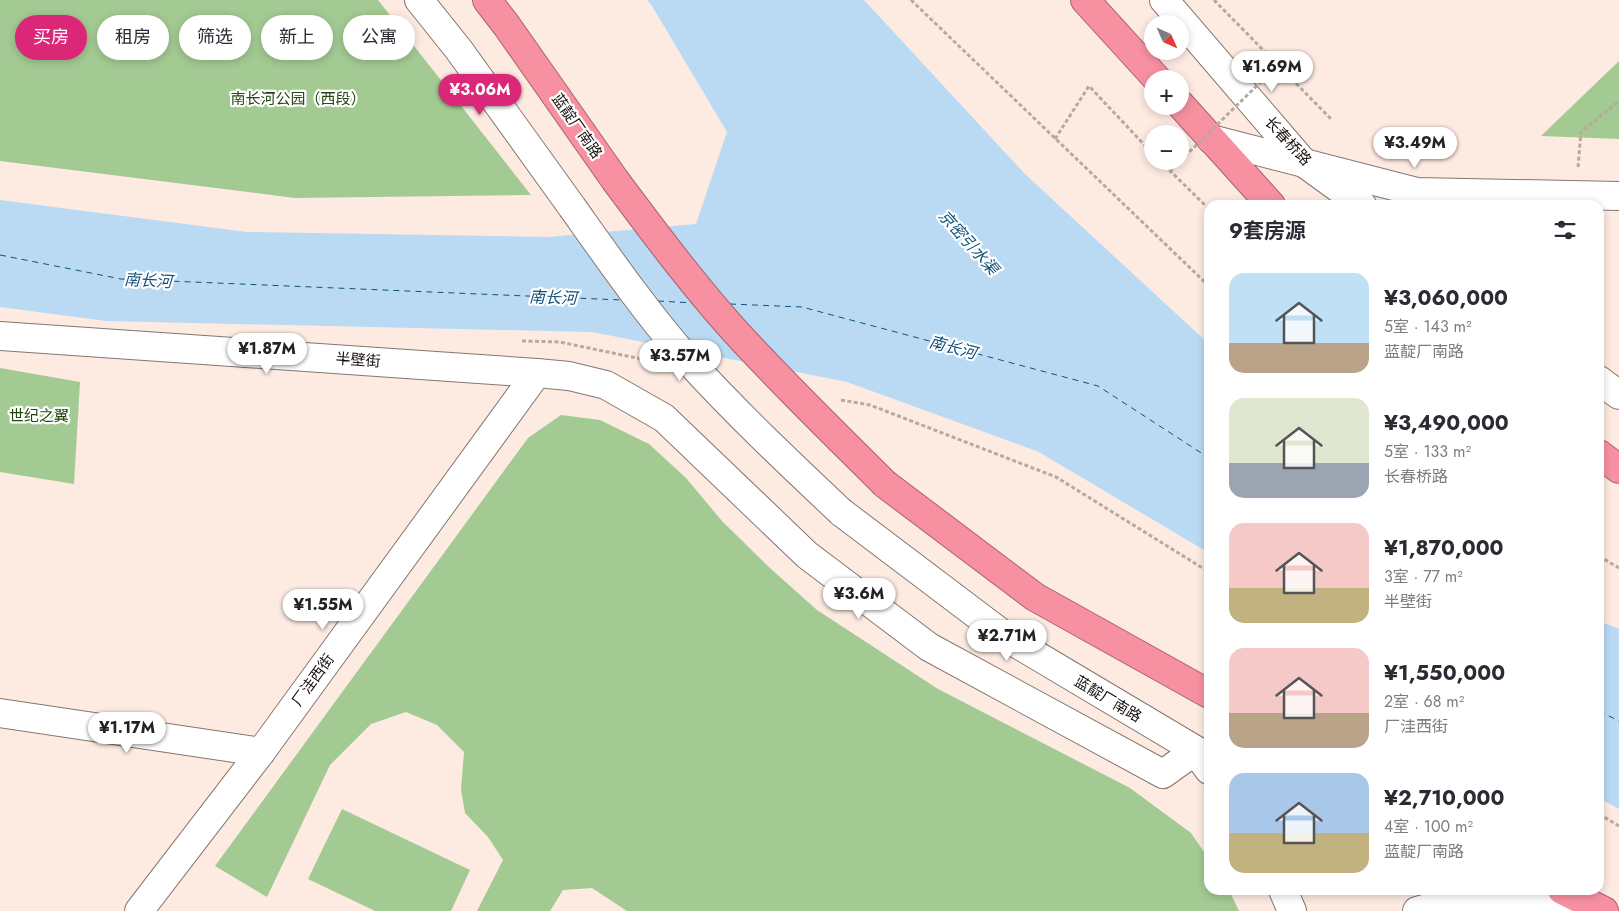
<!DOCTYPE html>
<html lang="zh">
<head>
<meta charset="utf-8">
<style>
	body { margin:0; font-family:Jost,"Noto Sans SC",sans-serif; background:#f7f7f7; color:#2b2b33; height:100vh; display:flex; flex-direction:column; font-size:19px; white-space:nowrap }
	* { box-sizing:border-box; margin:0 }
	p { font-size:16px; color:#7c7c81 }
	.icon { flex:none; width:28px; height:28px; fill:none; stroke:currentColor; stroke-width:2; stroke-linecap:round; stroke-linejoin:round }
	.map { position:relative; flex:1; overflow:hidden }
	.panel { position:absolute; left:1204px; top:200px; width:400px; height:695px; display:flex; flex-direction:column; background:#fff; border-radius:15px; box-shadow:0 2px 8px #0003 }
	.panel>* { flex:none }
	.guide { position:absolute; left:15px; top:15px; width:475px; height:45px; display:flex; gap:10px }
	.needle { width:32px; rotate:135deg }
	.buttons { position:absolute; left:1144px; top:15px; display:grid; gap:10px }
	.buttons a { display:grid; place-items:center; width:45px; height:45px; border-radius:50%; background:#fff; box-shadow:0 2px 8px #0003; font-size:25px }
	.price { position:absolute; translate:-50% -42px; padding:0 11px; border-radius:18px; background:#fff; color:#222; font-size:16px; line-height:32px; filter:drop-shadow(0 1px 2px #0008) }
	.price::after { content:''; position:absolute; left:50%; top:30px; width:15px; height:11px; margin-left:-8px; background:inherit; clip-path:polygon(0 0,100% 0,50% 100%) }
	.price.current { background:#db2777; color:#fff }
	ul { padding:0; list-style:none }
	li { display:flex; align-items:center; gap:15px; height:125px; padding:0 25px }
	li span { display:grid; place-items:center; flex:none; width:140px; height:100px; border-radius:15px; color:#555 }
	li>.icon { margin-inline-start:auto }
	span .icon { width:60px; height:60px; fill:#fffc; stroke-width:1 }
	li b { font-size:21px }
	h2 { display:flex; justify-content:space-between; align-items:center; height:60px; padding:0 25px; font-size:21px }
	.chip { padding:0 18px; border-radius:22px; background:#fff; box-shadow:0 2px 8px #0003; font-size:18px; line-height:45px }
	.chip.current { background:#db2777; color:#fff }
	.map>svg:first-child { display:block }
</style>
</head>
<body>
<div class="map">
<svg width="1619" height="911" viewBox="0 0 1619 911">
	<rect width="100%" height="100%" fill="#fdebe2"/>
	<!-- green -->
	<g fill="#a3ca92">
		<path d="M0 0H378L531 195 295 198 0 161Z"/>
		<path d="M1619 61V139L1541 136Z"/>
		<path d="M0 368 80 382 74 484 0 472Z"/>
		<path d="M561 415 600 420 649 444 686 478 722 521 771 569 817 610 938 689 1130 788 1191 833 1209 859V890H1229L1239 911H627L592 888 563 890 550 911H477L503 860 488 837 465 813 461 790 464 752 437 725 406 712 371 724 330 765 267 897 215 866 528 438Z"/>
		<path d="M342 809 470 870 451 911H375L308 879Z"/>
	</g>
	<!-- water -->
	<g fill="#badaf4">
		<path d="M647 0H864L1025 174 1209 344V553L1039 452 847 382 592 332 106 321 0 307V200L247 232 548 237 696 224 727 132 652 6Z"/>
		<path d="M1599 621 1619 629V809L1599 798Z"/>
	</g>
	<g fill="none" stroke-linecap="round" stroke-linejoin="round">
		<!-- ferry -->
		<g stroke="#10517a" stroke-width="1" stroke-dasharray="6 5" stroke-linecap="butt">
			<path d="M0 255 121 279 622 300"/>
			<path d="M658 301 694 303"/>
			<path d="M730 304 802 307 1098 386 1209 458"/>
			<path d="M1599 711 1619 721"/>
		</g>
		<defs>
			<g id="minor">
				<path d="M419 0 459 50 572 207"/>
				<path d="M1164 0 1304 163 1362 205"/>
				<path d="M1211 139 1417 192 1619 196"/>
				<path d="M0 336 537 373 569 376 606 385 664 418 807 555 929 647 1163 774 1195 751 1209 770"/>
				<path d="M1599 380 1619 395"/>
				<path d="M841 512 1009 639 1209 758"/>
				<path d="M0 713 261 752"/>
				<path d="M1283 890 1292 911"/>
				<path d="M1455 890 1467 897 1588 904"/>
				<path d="M139 911 261 752 537 373"/>
				<path d="M1417 911 1467 897 1476 904"/>
			</g>
			<g id="highway">
				<path d="M487 0 507 26 615 180"/>
				<path d="M1085 0 1157 79"/>
				<path d="M1180 104 1271 205"/>
				<path d="M1599 454 1619 469"/>
				<path d="M885 484 1035 597 1209 694"/>
				<path d="M1562 890 1604 911"/>
			</g>
		</defs>
		<!-- minor casing -->
		<use href="#minor" stroke="#85766e" stroke-width="30"/>
		<!-- highway casing -->
		<use href="#highway" stroke="#a8636d" stroke-width="30"/>
		<!-- path -->
		<g stroke="#b7a9a1" stroke-width="3" stroke-dasharray="4 2.5" stroke-linecap="butt">
			<path d="M911 0 1209 286"/>
			<path d="M1214 0 1331 119"/>
			<path d="M1055 139 1089 86 1152 153"/>
			<path d="M1160 161 1209 209"/>
			<path d="M1578 167 1581 132 1619 101"/>
			<path d="M1170 171 1179 161"/>
			<path d="M522 341 560 342 651 361"/>
			<path d="M841 400 870 405 1056 477 1209 572"/>
			<path d="M1599 556 1619 568"/>
			<path d="M1599 814 1619 826"/>
		</g>
		<!-- minor -->
		<use href="#minor" stroke="#fff" stroke-width="28"/>
		<!-- highway -->
		<use href="#highway" stroke="#f790a0" stroke-width="28"/>
		<defs>
			<path id="minor-bridge" d="M572 207C609 259 645 311 687 359 736 413 788 462 841 512"/>
			<path id="highway-bridge" d="M615 180C653 231 691 282 733 329 782 383 834 433 885 484"/>
		</defs>
		<!-- minor-bridge casing -->
		<use href="#minor-bridge" stroke="#85766e" stroke-width="30" stroke-linecap="butt"/>
		<!-- highway-bridge casing -->
		<use href="#highway-bridge" stroke="#a8636d" stroke-width="30" stroke-linecap="butt"/>
		<!-- path-bridge -->
		<path stroke="#b7a9a1" stroke-width="3" stroke-dasharray="4 2.5" stroke-linecap="butt" d="M1180 161 1278 65"/>
		<!-- minor-bridge -->
		<use href="#minor-bridge" stroke="#fff" stroke-width="28"/>
		<!-- highway-bridge -->
		<use href="#highway-bridge" stroke="#f790a0" stroke-width="28"/>
	</g>
	<g text-anchor="middle" stroke-width="4.5" stroke-linejoin="round" paint-order="stroke">
		<!-- park labels -->
		<g font-size="15" fill="#23460f" stroke="#fff">
			<text x="298" y="104">南长河公园（西段）</text>
			<text x="39" y="421">世纪之翼</text>
		</g>
		<!-- street labels -->
		<g font-size="15" fill="#16100d" stroke="#fff">
			<text transform="translate(577 126) rotate(55)" y="5">蓝靛厂南路</text>
			<text transform="translate(1288 141) rotate(47)" y="5">长春桥路</text>
			<text transform="translate(358 360) rotate(4)" y="5">半壁街</text>
			<text transform="translate(313 680) rotate(-54)" y="5">厂洼西街</text>
			<text transform="translate(1108 699) rotate(31)" y="5">蓝靛厂南路</text>
		</g>
		<!-- water labels -->
		<g font-size="16" font-style="italic" fill="#10517a" stroke="#fff">
			<text transform="translate(969 242) rotate(48)" y="6">京密引水渠</text>
			<text transform="translate(148 280) rotate(3)" y="6">南长河</text>
			<text transform="translate(553 297) rotate(2)" y="6">南长河</text>
			<text transform="translate(953 347) rotate(15)" y="6">南长河</text>
		</g>
	</g>
</svg>
<div class="buttons">
<a><svg class="needle" viewBox="-14 -14 28 28"><path d="M0-13l5 13h-10z" fill="#e53935"/><path d="M0 13l5-13h-10z" fill="#7c7c81"/></svg></a>
<a>+</a>
<a>−</a>
</div>
<b class="price" style="left:1272px;top:93px">¥1.69M</b>
<b class="price current" style="left:480px;top:116px">¥3.06M</b>
<b class="price" style="left:1415px;top:169px">¥3.49M</b>
<b class="price" style="left:267px;top:375px">¥1.87M</b>
<b class="price" style="left:680px;top:382px">¥3.57M</b>
<b class="price" style="left:859px;top:620px">¥3.6M</b>
<b class="price" style="left:323px;top:631px">¥1.55M</b>
<b class="price" style="left:1007px;top:662px">¥2.71M</b>
<b class="price" style="left:127px;top:754px">¥1.17M</b>
<div class="guide">
<a class="chip current">买房</a>
<a class="chip">租房</a>
<a class="chip">筛选</a>
<a class="chip">新上</a>
<a class="chip">公寓</a>
</div>
<section class="panel">
<h2>9套房源<svg class="icon" aria-label="filters" viewBox="0 0 24 24"><path d="M4 7h16M4 17h16"/><circle cx="9" cy="7" r="2"/><circle cx="15" cy="17" r="2"/></svg></h2>
<ul>
<li><span style="background:linear-gradient(#bfe0f5 70%,#b9a48a 0)"><svg class="icon" aria-label="home" viewBox="0 0 24 24"><path d="M3 11l9-7 9 7M6 9v11h12V9"/></svg></span><div><b>¥3,060,000</b><p>5室 · 143 m²</p><p>蓝靛厂南路</p></div></li>
<li><span style="background:linear-gradient(#dfe7d0 65%,#9aa5b1 0)"><svg class="icon" aria-label="home" viewBox="0 0 24 24"><path d="M3 11l9-7 9 7M6 9v11h12V9"/></svg></span><div><b>¥3,490,000</b><p>5室 · 133 m²</p><p>长春桥路</p></div></li>
<li><span style="background:linear-gradient(#f6c9c9 65%,#c2b280 0)"><svg class="icon" aria-label="home" viewBox="0 0 24 24"><path d="M3 11l9-7 9 7M6 9v11h12V9"/></svg></span><div><b>¥1,870,000</b><p>3室 · 77 m²</p><p>半壁街</p></div></li>
<li><span style="background:linear-gradient(#f6c9c9 65%,#b9a48a 0)"><svg class="icon" aria-label="home" viewBox="0 0 24 24"><path d="M3 11l9-7 9 7M6 9v11h12V9"/></svg></span><div><b>¥1,550,000</b><p>2室 · 68 m²</p><p>厂洼西街</p></div></li>
<li><span style="background:linear-gradient(#a9c7e8 60%,#c2b280 0)"><svg class="icon" aria-label="home" viewBox="0 0 24 24"><path d="M3 11l9-7 9 7M6 9v11h12V9"/></svg></span><div><b>¥2,710,000</b><p>4室 · 100 m²</p><p>蓝靛厂南路</p></div></li>
</ul>
</section>
</div>
</body>
</html>
